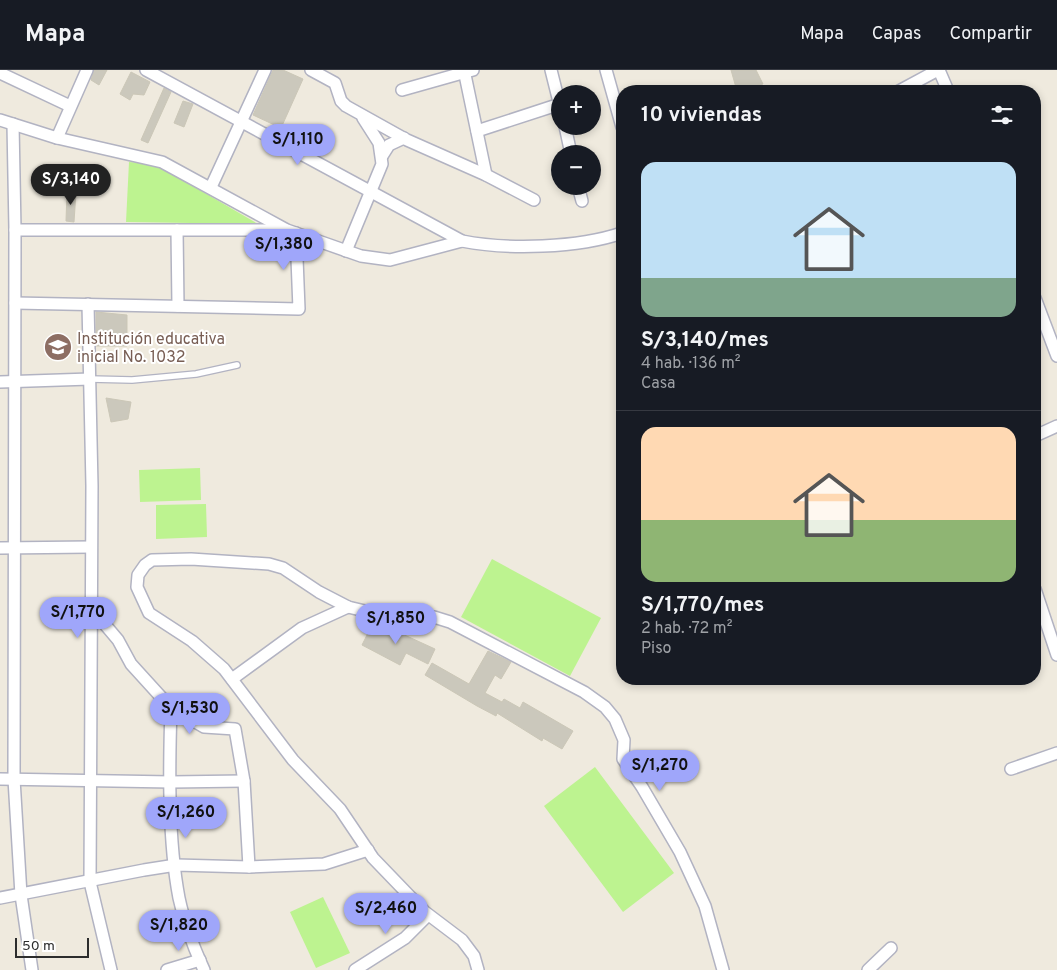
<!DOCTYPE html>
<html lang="es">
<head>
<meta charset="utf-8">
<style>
	body { margin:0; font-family:Overpass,sans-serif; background:#20242c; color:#f1f3f6; height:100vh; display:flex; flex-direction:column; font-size:19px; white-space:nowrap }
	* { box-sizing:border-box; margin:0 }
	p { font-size:16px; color:#9ea1a6 }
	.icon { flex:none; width:28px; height:28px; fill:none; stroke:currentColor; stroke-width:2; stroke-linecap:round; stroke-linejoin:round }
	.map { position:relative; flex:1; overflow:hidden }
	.sheet { position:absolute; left:616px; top:15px; width:425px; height:600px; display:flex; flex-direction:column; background:#171b24; border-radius:20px; box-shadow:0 2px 8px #0003 }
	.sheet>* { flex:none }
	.controls { position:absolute; left:551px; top:15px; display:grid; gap:10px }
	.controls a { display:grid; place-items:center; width:50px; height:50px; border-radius:50%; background:#171b24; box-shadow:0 2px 8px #0003; font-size:25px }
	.scale { position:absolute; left:15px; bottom:12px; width:74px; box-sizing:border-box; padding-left:5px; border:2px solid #2d2d2d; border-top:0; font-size:14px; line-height:18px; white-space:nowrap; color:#2d2d2d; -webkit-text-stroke:4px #fff; paint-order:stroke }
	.price { position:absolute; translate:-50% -42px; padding:0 11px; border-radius:18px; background:#9fa6fa; color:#111; font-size:16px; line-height:32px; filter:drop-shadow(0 1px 2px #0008) }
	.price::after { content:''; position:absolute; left:50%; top:30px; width:15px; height:11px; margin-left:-8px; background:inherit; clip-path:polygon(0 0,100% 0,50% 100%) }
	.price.on { background:#222; color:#fff }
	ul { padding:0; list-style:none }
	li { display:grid; align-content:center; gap:10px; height:265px; padding:0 25px }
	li+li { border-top:1px solid #363941 }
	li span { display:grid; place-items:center; height:155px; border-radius:15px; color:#555 }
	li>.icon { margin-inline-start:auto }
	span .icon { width:90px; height:90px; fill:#fffc; stroke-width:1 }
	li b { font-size:21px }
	h2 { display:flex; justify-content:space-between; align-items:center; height:60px; padding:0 25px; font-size:21px }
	header { display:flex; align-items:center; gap:30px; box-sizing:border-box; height:70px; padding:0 25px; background:#171b24; border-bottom:1px solid #363941 }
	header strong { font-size:24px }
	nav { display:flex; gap:28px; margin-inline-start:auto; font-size:18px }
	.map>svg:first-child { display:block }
</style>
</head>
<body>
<header>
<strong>Mapa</strong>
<nav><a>Mapa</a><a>Capas</a><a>Compartir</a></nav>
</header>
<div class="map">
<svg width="1057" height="900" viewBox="0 0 1057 900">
	<rect width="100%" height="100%" fill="#efeade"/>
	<!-- pitch -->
	<g fill="#bdf390">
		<path d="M129 92 155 94 258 154 126 152Z"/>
		<path d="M200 398 201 430 140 432 139 400Z"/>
		<path d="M206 434 207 467 156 469V435Z"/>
		<path d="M492 489 601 548 570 606 461 547Z"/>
		<path d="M595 697 674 803 623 842 544 736Z"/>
		<path d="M323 827 350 883 316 898 290 842Z"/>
	</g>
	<!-- building -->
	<g fill="#cbc8bc" stroke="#cbc7b7">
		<path d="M94 0H107L99 15 91 10Z"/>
		<path d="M273 0H283L303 9 281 58 253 45Z"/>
		<path d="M731 0H756L763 14 737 21Z"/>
		<path d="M131 2 150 12 144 25 133 24 130 30 120 24Z"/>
		<path d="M164 18 171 22 148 73 141 70Z"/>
		<path d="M183 31 193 34 184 57 174 53Z"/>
		<path d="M67 122H76L74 152 66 151Z"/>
		<path d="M96 242 127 245V276H96Z"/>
		<path d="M106 328 131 332 128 349 111 352Z"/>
		<path d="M374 551 435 579 428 594 406 583 400 595 362 575Z"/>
		<path d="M488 581 511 592 501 609 495 605 485 623 502 632 504 629 520 638 523 632 573 661 562 679 543 668 542 671 497 643 496 646 477 636 425 605 432 593 469 614Z"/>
	</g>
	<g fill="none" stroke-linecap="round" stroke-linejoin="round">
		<defs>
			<path id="lane" d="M90 309 132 310 196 304 237 295"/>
			<g id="street">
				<path d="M146 0 462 171C508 180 578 178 622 163"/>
				<path d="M311 0 335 13 341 31 346 36 407 70 486 105 534 130"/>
				<path d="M464 0 486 105"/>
				<path d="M551 0 560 36"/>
				<path d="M606 0 622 57"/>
				<path d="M939 0 948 21"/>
				<path d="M0 3 70 36"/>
				<path d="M402 20 473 0"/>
				<path d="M899 21 938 0"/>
				<path d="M0 50 57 68 162 92 285 159"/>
				<path d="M13 54 15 160 14 709 21 825 32 900"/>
				<path d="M565 56 571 84"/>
				<path d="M477 61 560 34"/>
				<path d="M57 68 87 0"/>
				<path d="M382 86 389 75 404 68"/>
				<path d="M578 116 582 131"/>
				<path d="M211 117 265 0"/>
				<path d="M15 160H287L361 186 390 190 462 171"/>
				<path d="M177 160 178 236"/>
				<path d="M346 181 382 94 379 73 363 48"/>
				<path d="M1035 228 1057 286"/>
				<path d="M15 233 299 239 296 163"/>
				<path d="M88 234 92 416 90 812 111 900"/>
				<path d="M0 312 90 309"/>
				<path d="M1035 366 1057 356"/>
				<path d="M0 478 91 477"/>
				<path d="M1035 519 1057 585"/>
				<path d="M91 538 118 570 131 594 171 638 204 657 235 659 244 711 249 797"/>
				<path d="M232 609 302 558 348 537"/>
				<path d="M171 638C169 698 168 770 179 828 184 852 194 878 204 900"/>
				<path d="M1011 699 1057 683"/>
				<path d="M0 709 171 712 244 711"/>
				<path d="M0 828 144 800 176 795 249 797 324 794 368 780"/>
				<path d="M167 900 200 890"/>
				<path d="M355 900 405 868 428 845"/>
				<path d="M478 900 474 886 462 870 425 842 373 788 340 739 293 690 224 599 192 571 149 543 137 517 138 505 145 495 152 490 191 489 269 494 283 498 319 522 348 537 386 546 434 547 450 552 584 622 605 637 615 649 624 670 623 689 642 717 680 782 705 836 723 900"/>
				<path d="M868 900 891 878"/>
			</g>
		</defs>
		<!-- lane casing -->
		<use href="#lane" stroke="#b2b3c2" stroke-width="8"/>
		<!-- street casing -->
		<use href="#street" stroke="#b2b3c2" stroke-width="14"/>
		<!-- lane -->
		<use href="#lane" stroke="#fff" stroke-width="5.5"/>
		<!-- street -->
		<use href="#street" stroke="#fff" stroke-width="11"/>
	</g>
	<!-- icons -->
	<defs>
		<symbol id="school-disc" viewBox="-11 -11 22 22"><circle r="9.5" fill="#8d6e63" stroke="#fff"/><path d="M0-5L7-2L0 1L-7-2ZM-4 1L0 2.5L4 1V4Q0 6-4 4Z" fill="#fff"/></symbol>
	</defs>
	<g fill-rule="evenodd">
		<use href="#school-disc" x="42" y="261" width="32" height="32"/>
	</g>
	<g text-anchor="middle" stroke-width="4" stroke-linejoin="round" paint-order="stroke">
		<!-- education labels -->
		<g font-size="16" fill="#785e54" stroke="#fff" text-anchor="start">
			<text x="77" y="274">Institución educativa<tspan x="77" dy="18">inicial No. 1032</tspan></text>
		</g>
	</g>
</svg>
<div class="controls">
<a>+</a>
<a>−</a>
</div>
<div class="scale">50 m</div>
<b class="price" style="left:298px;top:96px">S/1,110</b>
<b class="price on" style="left:71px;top:136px">S/3,140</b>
<b class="price" style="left:284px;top:201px">S/1,380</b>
<b class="price" style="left:78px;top:569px">S/1,770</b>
<b class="price" style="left:396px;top:575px">S/1,850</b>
<b class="price" style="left:190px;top:665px">S/1,530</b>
<b class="price" style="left:660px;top:722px">S/1,270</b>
<b class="price" style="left:186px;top:769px">S/1,260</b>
<b class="price" style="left:386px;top:865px">S/2,460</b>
<b class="price" style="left:179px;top:882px">S/1,820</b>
<section class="sheet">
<h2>10 viviendas<svg class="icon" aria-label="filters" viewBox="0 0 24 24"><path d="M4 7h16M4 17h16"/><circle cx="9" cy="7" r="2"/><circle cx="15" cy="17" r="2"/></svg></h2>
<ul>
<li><span style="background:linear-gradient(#bfe0f5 75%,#7fa58c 0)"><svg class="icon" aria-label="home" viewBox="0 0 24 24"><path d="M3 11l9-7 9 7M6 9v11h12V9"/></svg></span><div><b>S/3,140/mes</b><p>4 hab. · 136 m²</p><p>Casa</p></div></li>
<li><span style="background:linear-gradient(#ffd9b3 60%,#8fb573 0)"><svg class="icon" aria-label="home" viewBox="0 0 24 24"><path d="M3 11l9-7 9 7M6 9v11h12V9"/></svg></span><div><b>S/1,770/mes</b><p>2 hab. · 72 m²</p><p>Piso</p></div></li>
</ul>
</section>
</div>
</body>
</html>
